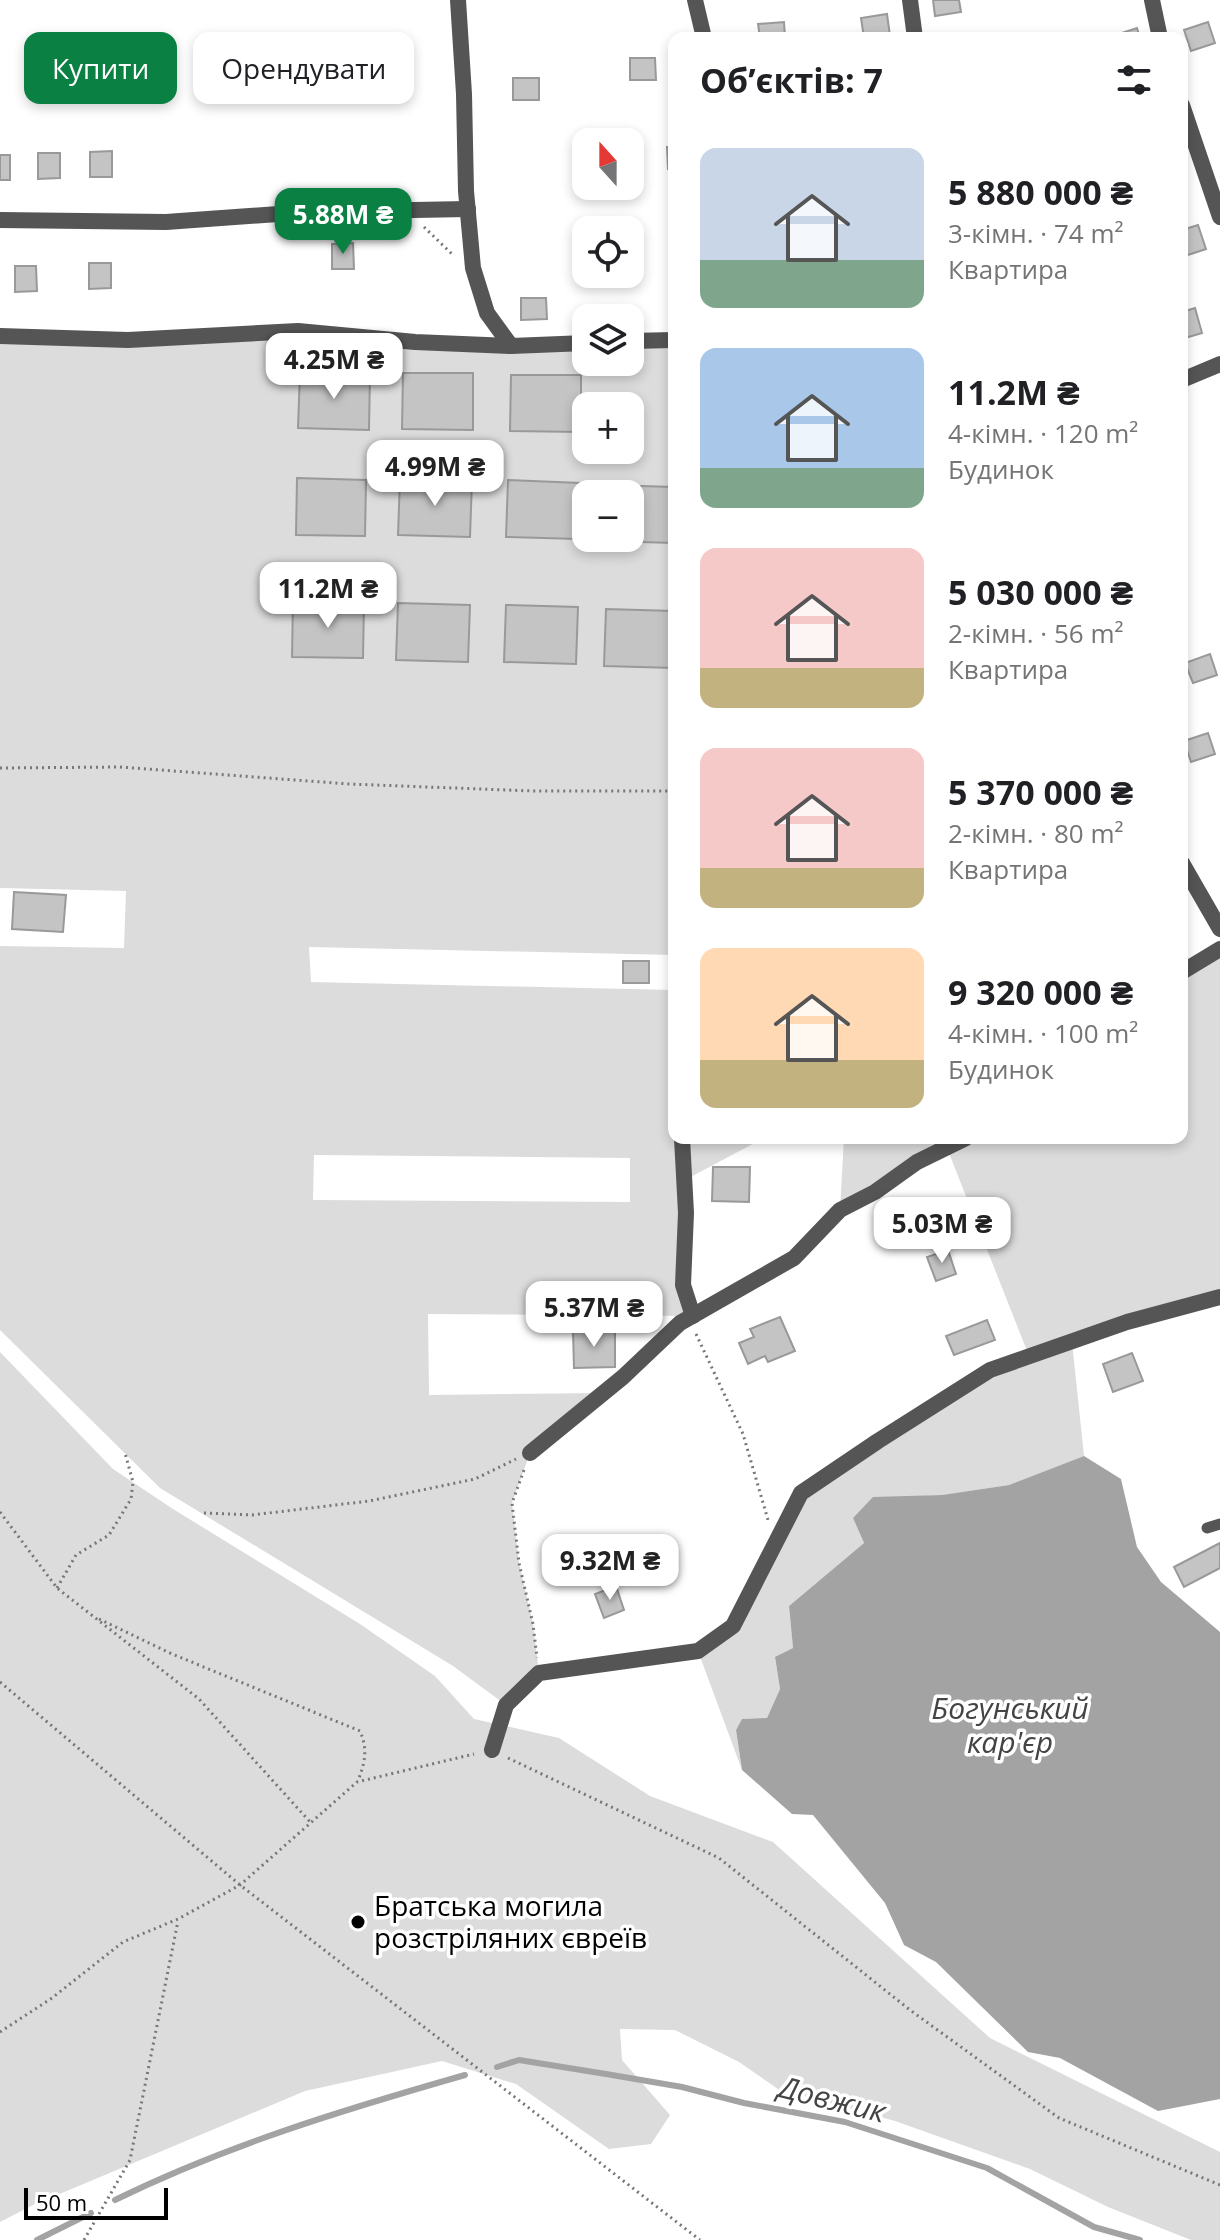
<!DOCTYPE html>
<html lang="uk">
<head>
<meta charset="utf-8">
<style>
	body { margin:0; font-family:"Open Sans",sans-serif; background:#f2f2f2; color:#202124; height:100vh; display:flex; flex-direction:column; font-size:30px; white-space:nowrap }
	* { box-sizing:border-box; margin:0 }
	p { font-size:26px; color:#757577 }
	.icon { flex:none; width:44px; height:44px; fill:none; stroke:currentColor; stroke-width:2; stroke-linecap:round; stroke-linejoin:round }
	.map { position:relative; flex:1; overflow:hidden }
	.drawer { position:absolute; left:668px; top:32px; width:520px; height:1112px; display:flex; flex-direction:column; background:#fff; border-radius:16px; box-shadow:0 4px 12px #0003 }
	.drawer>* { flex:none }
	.hud { position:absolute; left:24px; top:32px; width:524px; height:72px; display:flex; gap:16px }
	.needle { width:52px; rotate:339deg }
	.buttons { position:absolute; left:572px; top:128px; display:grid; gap:16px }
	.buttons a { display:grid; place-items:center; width:72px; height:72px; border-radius:16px; background:#fff; box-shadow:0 4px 12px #0003; font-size:40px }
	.scale { position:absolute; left:24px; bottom:20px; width:144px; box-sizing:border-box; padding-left:8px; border:4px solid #000; border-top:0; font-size:22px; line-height:28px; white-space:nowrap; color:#000; -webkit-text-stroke:6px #fff; paint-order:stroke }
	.price { position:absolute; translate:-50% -68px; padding:0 18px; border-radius:16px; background:#fff; color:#222; font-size:26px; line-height:52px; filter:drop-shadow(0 2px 4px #0008) }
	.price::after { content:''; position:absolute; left:50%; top:48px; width:24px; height:18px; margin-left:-12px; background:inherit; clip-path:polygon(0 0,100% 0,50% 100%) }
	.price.active { background:#0b8043; color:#fff }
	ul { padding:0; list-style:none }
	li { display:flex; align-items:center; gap:24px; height:200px; padding:0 32px }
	li span { display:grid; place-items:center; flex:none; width:224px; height:160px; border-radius:16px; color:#555 }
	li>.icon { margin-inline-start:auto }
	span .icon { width:96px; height:96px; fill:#fffc; stroke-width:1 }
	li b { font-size:34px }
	h2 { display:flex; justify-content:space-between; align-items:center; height:96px; padding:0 32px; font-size:34px }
	.tag { padding:0 28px; border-radius:16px; background:#fff; box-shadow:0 4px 12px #0003; font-size:28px; line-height:72px }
	.tag.active { background:#0b8043; color:#fff }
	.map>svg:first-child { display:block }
</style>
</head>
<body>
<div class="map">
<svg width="1220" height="2240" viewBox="0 0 1220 2240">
	<rect width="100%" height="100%" fill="#fff"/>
	<!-- green -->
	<g fill="#dcdcdc" fill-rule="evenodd">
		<path d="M298 331 586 343V362H630V341L674 340V955L309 947 311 982 674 990V1138H764L683 1181 693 1316 428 1314 429 1395 604 1393 530 1453 512 1503 519 1563 533 1624 539 1673 506 1705 453 1666 160 1488 0 1330V946L124 948 126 891 0 888V336ZM586 406H630V450H586ZM586 494H630V538H586ZM314 1155 630 1158V1202L313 1200Z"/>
		<path d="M1220 949V1297L1072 1342 1084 1456 1009 1485 943 1495 873 1498 853 1518 864 1543 789 1606 793 1648 775 1658 780 1689 767 1718 742 1719 736 1730 742 1770 698 1651 733 1626 801 1493 878 1441 1029 1356 947 1148 840 1210 844 1138H1182V972Z"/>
		<path d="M0 1352 113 1469 173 1509 360 1624 435 1676 474 1719 559 1738 650 1796 773 1842 990 2038 1220 2152V2240H1191L1108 2207 1030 2169 895 2121 778 2089 739 2062 675 2030 620 2029 622 2060 670 2115 651 2144 609 2149 516 2084 442 2061 305 2091 31 2206 0 2222Z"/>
	</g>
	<!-- water -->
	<path fill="#a3a3a3" d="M1084 1456 1121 1479 1137 1547 1161 1582 1220 1632V2099L1158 2111 1060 2058 1028 2052 936 1962 904 1945 885 1903 813 1815 792 1814 742 1770 736 1730 742 1719 767 1718 780 1689 775 1657 793 1648 789 1606 864 1543 853 1518 873 1497 942 1495 1009 1485Z"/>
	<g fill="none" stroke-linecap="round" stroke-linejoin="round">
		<!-- stream -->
		<g stroke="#a3a3a3" stroke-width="6">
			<path d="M497 2067 519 2060 606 2074 682 2087 744 2103 845 2122 987 2168 1094 2227 1140 2240"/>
			<path d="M115 2200C227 2145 346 2109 465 2075"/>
			<path d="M37 2240 91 2213"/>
		</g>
	</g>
	<!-- building -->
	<g fill="#c4c4c4" stroke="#999" stroke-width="2">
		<path d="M933 0H959L961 12 935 16Z"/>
		<path d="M887 14 890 36 864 38 861 18Z"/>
		<path d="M784 22 785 38H760L758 24Z"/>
		<path d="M1208 22 1215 43 1191 51 1184 30Z"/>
		<path d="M1137 28 1140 38H1117L1116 35Z"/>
		<path d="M630 58H655L656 80H630Z"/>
		<rect x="513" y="78" width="26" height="22"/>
		<path d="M667 147H674V169H668Z"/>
		<path d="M112 151V177H90V152Z"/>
		<path d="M38 153H60V178L38 179Z"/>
		<rect x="0" y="155" width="10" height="25"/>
		<path d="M1198 225 1206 249 1185 256 1182 230Z"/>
		<path d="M353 243 354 269H332V244Z"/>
		<path d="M89 263H111V288L89 289Z"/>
		<path d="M15 266H36L37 291 15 292Z"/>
		<path d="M521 298H546L547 319 521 320Z"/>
		<path d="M1195 308 1202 333 1182 339V312Z"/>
		<path d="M300 372 370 374 369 430 298 428Z"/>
		<path d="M403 373H473V430L402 429Z"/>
		<path d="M511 375H581V432L510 431Z"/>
		<path d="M297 478 366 480 365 536 296 535Z"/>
		<path d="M400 479 472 480 470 537 398 535Z"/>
		<path d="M508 480 580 483 578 539 506 537Z"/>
		<path d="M607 485 674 487V543L606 541V538H630V494H607Z"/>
		<path d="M293 601 364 602 363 658 292 657Z"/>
		<path d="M398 603 470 605 468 662 396 660Z"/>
		<path d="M506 605 578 607 576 664 504 662Z"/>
		<path d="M606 609 674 611V668L604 666Z"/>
		<path d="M1210 654 1217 675 1193 683 1185 663Z"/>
		<path d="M1208 733 1215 754 1191 762 1184 741Z"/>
		<path d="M14 892 66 895 63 932 12 929Z"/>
		<rect x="623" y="961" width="26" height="22"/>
		<path d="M713 1167H750L749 1202 712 1201Z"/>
		<path d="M948 1250 956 1274 936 1281 927 1257Z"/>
		<path d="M780 1317 795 1351 768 1362 765 1356 748 1364 739 1343 754 1337 750 1329Z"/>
		<path d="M987 1320 995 1340 954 1355 946 1336Z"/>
		<path d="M615 1330V1367L574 1368 573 1331Z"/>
		<path d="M1132 1353 1143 1381 1113 1392 1103 1364Z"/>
		<path d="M1220 1543V1568L1184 1587 1174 1567Z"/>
		<path d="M616 1586 624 1610 604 1618 595 1594Z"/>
	</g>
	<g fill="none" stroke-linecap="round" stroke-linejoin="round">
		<!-- path -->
		<g stroke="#777" stroke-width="3" stroke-dasharray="2 4" stroke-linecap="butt">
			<path d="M424 227 453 255"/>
			<path d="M0 768 120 767 349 784 533 791H674"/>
			<path d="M696 1334 743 1434 768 1520"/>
			<path d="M524 1470 512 1503 519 1563 533 1624 537 1658"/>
			<path d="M0 1512 57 1588 199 1699 311 1823"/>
			<path d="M204 1513 252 1515 369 1501 475 1479 516 1459"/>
			<path d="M57 1588 76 1555 109 1535 131 1499 133 1482 125 1453"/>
			<path d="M99 1619 172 1654 360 1731C368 1750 365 1762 358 1781"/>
			<path d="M0 1682 240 1885 700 2240"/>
			<path d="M508 1758 719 1858 910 2010 1059 2118 1220 2185"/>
			<path d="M0 2032 52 1998 123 1942 178 1919 240 1885 357 1782 474 1754"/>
			<path d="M84 2240 130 2160 178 1921"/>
		</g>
		<!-- service -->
		<path stroke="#555" stroke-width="11" d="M1207 1528 1220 1524"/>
		<!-- minor -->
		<g stroke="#555" stroke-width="16">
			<path d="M458 0 464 94 466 191 473 268 487 313 511 346 586 343"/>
			<path d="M695 0 704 38"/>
			<path d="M910 0 915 38"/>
			<path d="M0 220 166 222 306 212 468 209"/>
			<path d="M0 336 128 340 298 331 415 342 511 346"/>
			<path d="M630 341 674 340"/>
			<path d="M1182 380 1220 364"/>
			<path d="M1182 863 1220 929"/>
			<path d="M1182 972 1220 949"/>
			<path d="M682 1138 686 1213 683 1285 693 1316"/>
			<path d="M530 1453 623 1377 680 1323 794 1258 840 1210 875 1192 917 1162 966 1138"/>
			<path d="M492 1750 506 1705 539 1673 698 1651 733 1626 801 1493 878 1441 990 1370 1127 1322 1220 1297"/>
		</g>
		<!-- tertiary -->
		<g stroke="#555" stroke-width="16">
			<path d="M1152 0 1160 38"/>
			<path d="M1182 105 1220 217"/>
		</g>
	</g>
	<!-- markers -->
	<circle fill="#000" stroke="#fff" stroke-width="3" cx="358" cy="1922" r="8"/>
	<g text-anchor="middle" stroke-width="7" stroke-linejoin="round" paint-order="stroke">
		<!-- poi labels -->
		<g font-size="28" fill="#000" stroke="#fff" text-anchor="start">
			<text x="374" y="1916">Братська могила<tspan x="374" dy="32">розстріляних євреїв</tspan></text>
		</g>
		<!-- water labels -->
		<g font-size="30" font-style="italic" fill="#444" stroke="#fff">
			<text x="1010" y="1719">Богунський<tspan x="1010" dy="34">кар'єр</tspan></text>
			<text transform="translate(832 2100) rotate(14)" y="10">Довжик</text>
		</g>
	</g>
</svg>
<div class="buttons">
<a><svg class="needle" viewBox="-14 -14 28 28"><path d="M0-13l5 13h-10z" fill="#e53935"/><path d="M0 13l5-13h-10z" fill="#757577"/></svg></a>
<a><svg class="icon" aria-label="locate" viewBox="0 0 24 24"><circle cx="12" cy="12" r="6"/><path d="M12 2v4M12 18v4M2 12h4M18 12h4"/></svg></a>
<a><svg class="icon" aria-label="layers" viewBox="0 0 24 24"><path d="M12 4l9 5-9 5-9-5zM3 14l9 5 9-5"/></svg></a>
<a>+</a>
<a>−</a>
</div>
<div class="scale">50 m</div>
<b class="price active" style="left:343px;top:256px">5.88M ₴</b>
<b class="price" style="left:334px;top:401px">4.25M ₴</b>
<b class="price" style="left:435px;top:508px">4.99M ₴</b>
<b class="price" style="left:328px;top:630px">11.2M ₴</b>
<b class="price" style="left:942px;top:1265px">5.03M ₴</b>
<b class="price" style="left:594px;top:1349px">5.37M ₴</b>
<b class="price" style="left:610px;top:1602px">9.32M ₴</b>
<div class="hud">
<a class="tag active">Купити</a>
<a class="tag">Орендувати</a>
</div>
<section class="drawer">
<h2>Об’єктів: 7<svg class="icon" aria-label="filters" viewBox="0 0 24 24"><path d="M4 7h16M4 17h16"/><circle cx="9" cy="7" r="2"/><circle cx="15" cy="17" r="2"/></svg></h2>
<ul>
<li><span style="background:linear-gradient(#c9d6e8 70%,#7fa58c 0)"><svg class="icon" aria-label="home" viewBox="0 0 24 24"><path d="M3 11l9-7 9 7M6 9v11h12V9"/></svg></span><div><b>5 880 000 ₴</b><p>3-кімн. · 74 m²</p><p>Квартира</p></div></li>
<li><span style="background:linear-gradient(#a9c7e8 75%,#7fa58c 0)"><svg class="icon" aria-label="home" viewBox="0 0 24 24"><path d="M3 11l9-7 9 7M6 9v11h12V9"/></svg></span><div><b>11.2M ₴</b><p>4-кімн. · 120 m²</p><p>Будинок</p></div></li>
<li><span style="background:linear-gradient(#f6c9c9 75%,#c2b280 0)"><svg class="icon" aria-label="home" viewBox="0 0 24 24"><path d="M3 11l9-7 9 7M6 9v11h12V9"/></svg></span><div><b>5 030 000 ₴</b><p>2-кімн. · 56 m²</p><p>Квартира</p></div></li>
<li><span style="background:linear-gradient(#f6c9c9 75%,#c2b280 0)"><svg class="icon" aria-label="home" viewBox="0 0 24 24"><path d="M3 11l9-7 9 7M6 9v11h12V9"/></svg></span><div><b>5 370 000 ₴</b><p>2-кімн. · 80 m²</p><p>Квартира</p></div></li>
<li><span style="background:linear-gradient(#ffd9b3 70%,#c2b280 0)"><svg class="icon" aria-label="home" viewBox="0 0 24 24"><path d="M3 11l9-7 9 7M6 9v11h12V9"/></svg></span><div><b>9 320 000 ₴</b><p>4-кімн. · 100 m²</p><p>Будинок</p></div></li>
</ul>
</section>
</div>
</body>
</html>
